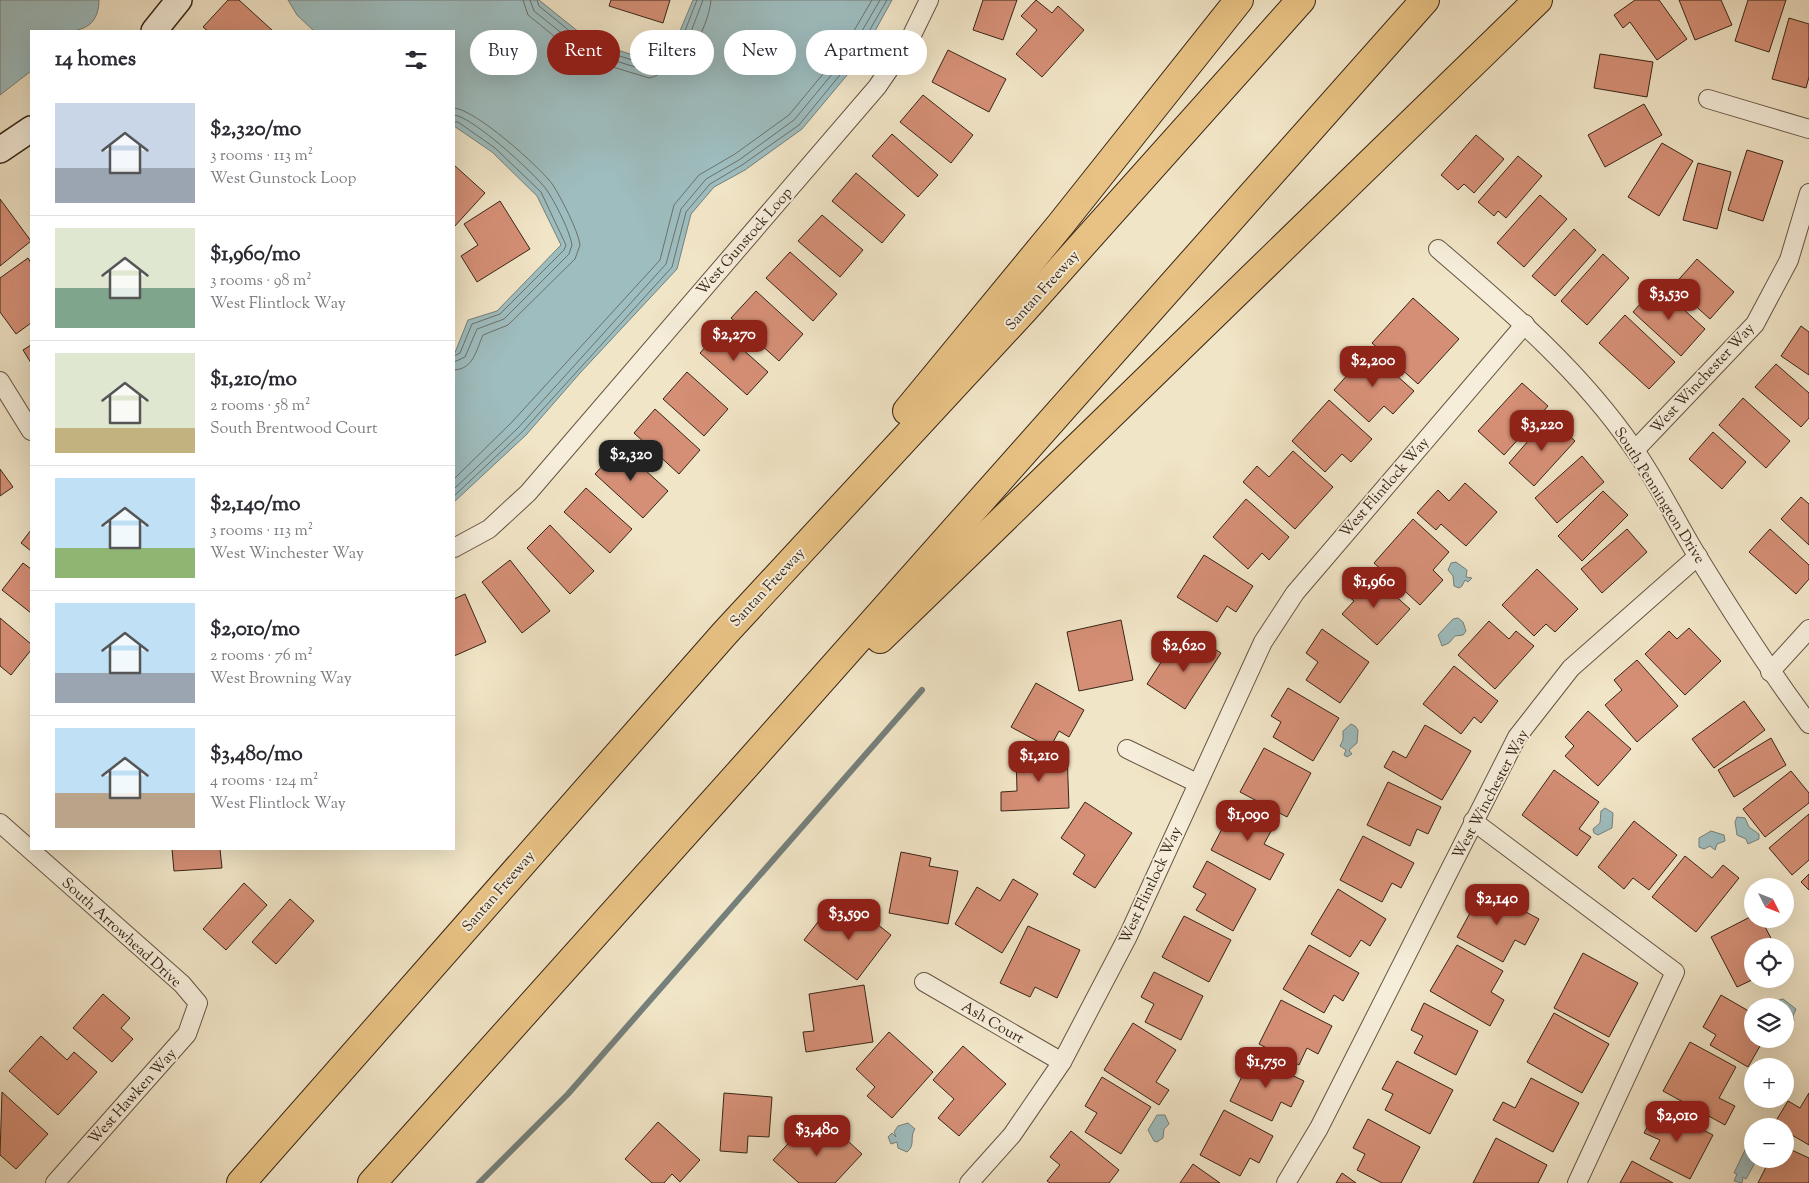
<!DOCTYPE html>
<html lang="en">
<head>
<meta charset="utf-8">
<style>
	body { margin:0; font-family:"Sorts Mill Goudy",serif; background:#f2f2f3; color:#2b2b33; height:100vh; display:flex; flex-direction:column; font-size:19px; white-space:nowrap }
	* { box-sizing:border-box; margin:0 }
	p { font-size:16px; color:#7c7c81 }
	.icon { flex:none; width:28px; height:28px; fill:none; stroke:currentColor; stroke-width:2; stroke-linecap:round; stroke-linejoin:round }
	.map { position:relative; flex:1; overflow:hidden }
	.details { position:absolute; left:30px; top:30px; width:425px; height:820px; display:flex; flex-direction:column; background:#fff; border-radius:0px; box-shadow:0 5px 20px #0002 }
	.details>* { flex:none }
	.banner { position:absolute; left:470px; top:30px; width:475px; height:45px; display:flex; gap:10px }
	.needle { width:32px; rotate:132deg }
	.tools { position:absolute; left:1744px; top:878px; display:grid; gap:10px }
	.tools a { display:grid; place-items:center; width:50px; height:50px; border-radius:50%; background:#fff; box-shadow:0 5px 20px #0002; font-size:25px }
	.price { position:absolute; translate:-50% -42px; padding:0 11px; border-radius:10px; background:#8f2418; color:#fff; font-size:16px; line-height:32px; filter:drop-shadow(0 1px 2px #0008) }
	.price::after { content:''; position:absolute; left:50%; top:30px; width:15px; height:11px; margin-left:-8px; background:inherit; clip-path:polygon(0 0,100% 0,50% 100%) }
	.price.active { background:#222; color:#fff }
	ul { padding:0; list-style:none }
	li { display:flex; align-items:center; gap:15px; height:125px; padding:0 25px }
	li+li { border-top:1px solid #e1e1e2 }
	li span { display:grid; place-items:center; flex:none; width:140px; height:100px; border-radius:0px; color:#555 }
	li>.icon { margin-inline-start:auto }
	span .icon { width:60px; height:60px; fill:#fffc; stroke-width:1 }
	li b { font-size:21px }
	h2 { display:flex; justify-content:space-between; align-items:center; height:60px; padding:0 25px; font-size:21px }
	.tag { padding:0 18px; border-radius:22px; background:#fff; box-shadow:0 5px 20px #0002; font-size:18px; line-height:45px }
	.tag.active { background:#8f2418; color:#fff }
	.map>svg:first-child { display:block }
</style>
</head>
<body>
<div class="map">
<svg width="1809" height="1183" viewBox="0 0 1809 1183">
	<rect width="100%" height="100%" fill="#f1e5c7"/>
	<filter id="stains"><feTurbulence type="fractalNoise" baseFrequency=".004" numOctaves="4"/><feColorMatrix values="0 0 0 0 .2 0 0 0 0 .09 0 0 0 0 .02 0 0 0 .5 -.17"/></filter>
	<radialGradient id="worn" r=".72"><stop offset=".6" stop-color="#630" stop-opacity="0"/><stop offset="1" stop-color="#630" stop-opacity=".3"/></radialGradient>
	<!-- water -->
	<g fill="#9ebdbf" stroke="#75807b">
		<path d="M0 0H99C99 40 59 31 31 31V71L0 95Z"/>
		<path d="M288 0H539L590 41 648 60 677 38 693 0H892L858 62 802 129 745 170 714 187 691 214 677 269 580 373 526 435 454 502V355L468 320 497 311 561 245 537 196 492 152 454 126V31H314L297 15Z"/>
		<path d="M1456 562 1467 570 1466 577 1472 578 1468 582 1465 580 1462 586 1459 588 1454 586 1453 576 1448 570 1451 563Z"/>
		<path d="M1453 619 1458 618 1463 622 1466 631 1463 635 1455 636 1449 643 1442 646 1438 635Z"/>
		<path d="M1351 724 1355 726 1358 730 1357 743 1349 750 1352 754 1347 757 1344 755 1346 750 1340 746 1343 740V731Z"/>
		<path d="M1605 808 1613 813 1612 828 1598 835 1594 833 1593 829 1600 823 1601 811Z"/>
		<path d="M1737 817 1745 818 1749 827 1759 834V839L1748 844 1746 839 1737 835 1735 822Z"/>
		<path d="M1711 831 1724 835 1725 841 1717 844 1715 850 1710 846 1704 849 1699 847V838Z"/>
		<path d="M1783 999 1796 1009 1793 1016 1794 1021 1788 1027 1785 1026V1006H1776L1779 1000Z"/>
		<path d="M1157 1115H1165L1169 1124 1164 1129 1163 1138 1157 1142 1154 1141 1148 1130Z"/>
		<path d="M908 1123 915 1129C909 1137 916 1145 907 1152L898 1148 897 1142 891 1144 888 1137 892 1133 896 1137 894 1132 898 1126Z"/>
		<path d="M1746 1148 1752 1152V1159H1757L1746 1179 1743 1177 1742 1183 1734 1181 1737 1174 1734 1173Z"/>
	</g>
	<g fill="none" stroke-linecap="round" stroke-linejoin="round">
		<!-- shore -->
		<g stroke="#6b716a" stroke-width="1">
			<path d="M523 0 528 15 580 57 649 78C659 77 687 57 693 48 701 36 710 14 711 0"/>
			<path d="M530 0 534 11 584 51 648 71 655 69 686 45 703 0"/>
			<path d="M537 0 539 6 588 46 648 65 681 41 697 0"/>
			<path d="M454 108C475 109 540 167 553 185 561 198 578 230 580 245L575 259 508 325 483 335C476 350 474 369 454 370"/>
			<path d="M454 115C472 116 534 173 546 189 554 200 570 231 572 245L569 254 504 319 477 329 465 357 454 362"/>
			<path d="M454 122H458L495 148 541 192 566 245 564 250 500 314 472 324 460 353 454 356"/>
			<path d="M454 479 512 422 660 260 674 205 699 175 735 154 789 115 842 51 872 0"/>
			<path d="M454 489 518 428 666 264 681 209 706 179 739 160 794 120 848 55 880 0"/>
			<path d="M454 496 522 432 672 267 686 212 710 184 742 165 799 125 853 59 887 0"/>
		</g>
		<!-- stream -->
		<path stroke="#75807b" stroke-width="6" d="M479 1183 568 1094 922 690"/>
	</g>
	<!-- building -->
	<g fill="#d58f76" stroke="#382516">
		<path d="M228 0H239L273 31H208L203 27Z"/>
		<path d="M611 0H670L663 23 609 6Z"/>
		<path d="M983 0H1017L1003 40 973 30Z"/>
		<path d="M1036 0 1052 13 1058 6 1084 30 1042 77 1016 54 1037 30 1021 16Z"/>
		<path d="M1635 0H1659L1687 39 1657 60 1630 22 1623 28 1614 15Z"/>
		<path d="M1679 0H1721L1732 25 1695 40Z"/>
		<path d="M1748 0H1786L1769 52 1735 41Z"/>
		<path d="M1789 18 1809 24V77L1806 88 1772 79Z"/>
		<path d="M948 50 1006 79 989 112 932 82Z"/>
		<path d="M1600 54 1653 62 1647 97 1594 88Z"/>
		<path d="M923 95 973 135 951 163 900 122Z"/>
		<path d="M1644 104 1662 135 1605 167 1588 135Z"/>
		<path d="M892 134 938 175 918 197 872 156Z"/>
		<path d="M1476 135 1504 159 1474 193 1464 184 1458 190 1441 175Z"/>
		<path d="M1662 143 1693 161 1659 216 1628 197Z"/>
		<path d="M1747 150 1783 161 1763 221 1728 210Z"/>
		<path d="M1518 156 1542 176 1506 218 1498 211 1494 216 1478 202Z"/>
		<path d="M1698 163 1731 172 1717 229 1683 220Z"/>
		<path d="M454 165 485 193 454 227Z"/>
		<path d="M856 173 905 215 882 243 832 201Z"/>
		<path d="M1540 195 1567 219 1524 267 1497 243Z"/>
		<path d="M0 199 31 241 0 266Z"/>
		<path d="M500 201 530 249 477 282 461 256 478 245 464 224Z"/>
		<path d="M822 215 863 250 840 277 798 241Z"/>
		<path d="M1574 229 1596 250 1555 296 1532 276Z"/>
		<path d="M790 252 837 294 813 321 766 278Z"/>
		<path d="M1603 254 1629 278 1587 325 1561 301Z"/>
		<path d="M28 258 31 263V323L16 334 0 312V278Z"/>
		<path d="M1697 259 1734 292 1710 319 1673 286Z"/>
		<path d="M1657 285 1705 329 1681 356 1633 312Z"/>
		<path d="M756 291 803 334 779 361 731 318Z"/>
		<path d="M1413 298 1459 339 1418 384 1372 343Z"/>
		<path d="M1625 315 1675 362 1649 389 1599 343Z"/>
		<path d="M1801 326 1809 332V375L1781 356Z"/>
		<path d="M721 330 768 372 747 395 700 353Z"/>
		<path d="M31 345V363L23 350Z"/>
		<path d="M1369 351 1414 391 1393 414 1384 406 1369 422 1334 390Z"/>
		<path d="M1776 364 1809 393V418L1801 427 1755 387Z"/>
		<path d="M687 372 728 409 704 436 663 399Z"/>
		<path d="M1522 383 1548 406 1504 455 1478 431Z"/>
		<path d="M1743 398 1790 441 1766 468 1719 425Z"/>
		<path d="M1329 400 1372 439 1351 462 1342 454 1325 472 1292 441Z"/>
		<path d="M655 409 700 450 679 474 634 433Z"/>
		<path d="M1549 417 1575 441 1534 486 1509 463Z"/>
		<path d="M1713 432 1746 462 1722 489 1689 459Z"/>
		<path d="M620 447 668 491 643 518 595 474Z"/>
		<path d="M1293 451 1333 487 1295 529 1243 482 1257 466 1269 477Z"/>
		<path d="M1582 456 1604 482 1557 523 1535 498Z"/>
		<path d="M0 469 13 487 0 496Z"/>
		<path d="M1465 483 1497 512 1466 546 1441 524 1436 530 1417 513 1438 490 1449 501Z"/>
		<path d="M586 488 632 529 610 553 564 512Z"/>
		<path d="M1603 491 1628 515 1582 561 1558 536Z"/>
		<path d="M1801 497 1809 504V545L1781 519Z"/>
		<path d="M1246 499 1289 537 1269 560 1262 553 1248 569 1213 537Z"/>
		<path d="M1413 519 1449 552 1433 570 1443 580 1420 605 1374 563Z"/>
		<path d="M550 525 594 571 570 594 527 548Z"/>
		<path d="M1627 529 1647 552 1602 593 1581 569Z"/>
		<path d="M1770 529 1809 565V579L1796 594 1749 552Z"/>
		<path d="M31 530V551L21 543Z"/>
		<path d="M1204 555 1253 586 1236 612 1227 606 1217 622 1177 597Z"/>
		<path d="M510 560 550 611 522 633 482 582Z"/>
		<path d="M23 563 31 569V613L2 590Z"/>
		<path d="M1537 569 1578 609 1555 632 1546 624 1534 636 1502 605Z"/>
		<path d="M1368 572 1410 609 1377 645 1342 614 1354 601 1347 595Z"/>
		<path d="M465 594 486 642 454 656V599Z"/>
		<path d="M0 618 31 644V650L11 675 0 666Z"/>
		<path d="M1121 620 1133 680 1079 691 1067 632Z"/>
		<path d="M1489 621 1509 639 1516 631 1534 646 1495 689 1458 655Z"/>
		<path d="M1689 628 1721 661 1685 695 1645 654 1669 631 1677 639Z"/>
		<path d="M1322 629 1369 662 1340 703 1306 680 1318 662 1306 653Z"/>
		<path d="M1196 637 1221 653 1185 709 1147 684 1169 650 1182 659Z"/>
		<path d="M1637 660 1678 706 1637 742 1605 705 1622 690 1614 680Z"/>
		<path d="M1454 666 1498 701 1481 723 1474 717 1461 734 1423 704Z"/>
		<path d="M1036 683 1084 710 1069 737 1059 731 1050 748 1011 727Z"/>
		<path d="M1288 688 1339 718 1313 761 1273 737 1281 722 1271 716Z"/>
		<path d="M1744 701 1765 730 1714 768 1692 739Z"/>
		<path d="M1588 711 1631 749 1598 786 1565 756 1574 746 1565 737Z"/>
		<path d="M1425 725 1471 751 1442 800 1384 767 1393 751 1406 758Z"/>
		<path d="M1771 738 1786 765 1734 797 1718 770Z"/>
		<path d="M1264 748 1311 773 1287 817 1240 792Z"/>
		<path d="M1067 751 1069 808 1001 811V792L1017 791 1016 753Z"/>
		<path d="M1554 770 1599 802 1579 829 1591 837 1577 856 1522 815Z"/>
		<path d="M1791 771 1809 793V803L1765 837 1743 809Z"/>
		<path d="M1388 782 1441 807 1428 834 1417 829 1410 846 1367 825Z"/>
		<path d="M1085 802 1132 833 1095 888 1073 874 1085 855 1061 838Z"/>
		<path d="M1236 802 1276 822 1264 844 1284 854 1270 880 1211 850Z"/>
		<path d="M1809 814V860L1792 875 1769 848Z"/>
		<path d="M1634 821 1677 855 1649 890 1633 878 1624 889 1598 867Z"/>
		<path d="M1363 836 1414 863 1401 888 1392 883 1382 902 1340 880Z"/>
		<path d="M172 849H220L222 868 174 871Z"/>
		<path d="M901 852 931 858 929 866 958 871 948 924 889 913Z"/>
		<path d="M1685 856 1712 878 1723 865 1739 878 1696 932 1652 897Z"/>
		<path d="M1207 861 1256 889 1233 931 1196 910 1206 894 1193 887Z"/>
		<path d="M1809 874V890L1801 882Z"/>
		<path d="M1013 879 1038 894 1002 953 955 924 977 887 1000 901Z"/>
		<path d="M244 883 267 905 226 950 203 929Z"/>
		<path d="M1338 889 1386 919 1370 946 1361 940 1350 957 1311 934Z"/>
		<path d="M1483 889 1539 919 1525 945 1515 940 1503 962 1457 937Z"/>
		<path d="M290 899 314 921 276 964 252 942Z"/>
		<path d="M850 903 891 935 857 980 804 940 821 918 832 927Z"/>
		<path d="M1184 916 1231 940 1209 982 1162 957Z"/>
		<path d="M1752 916V919H1761L1775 946H1752L1754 979 1737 987 1711 937Z"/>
		<path d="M1028 926 1080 950 1057 998 1035 987 1030 997 1000 983Z"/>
		<path d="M1309 945 1359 973 1343 1001 1334 995 1324 1013 1283 989Z"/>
		<path d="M1457 945 1503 971 1491 992 1504 1000 1490 1026 1430 991Z"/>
		<path d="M1583 953 1638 983 1609 1037 1554 1008Z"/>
		<path d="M1154 972 1203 996 1181 1040 1145 1022 1154 1004 1141 997Z"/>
		<path d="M864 985 873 1042 806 1052 803 1032 814 1031 809 994Z"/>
		<path d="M103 994 130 1018 121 1028 133 1039 112 1062 73 1028Z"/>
		<path d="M1721 995 1752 1013V1039H1764L1748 1067 1710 1045 1716 1035 1703 1027Z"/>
		<path d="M1281 1000 1332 1026 1318 1054 1307 1048 1299 1065 1259 1044Z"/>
		<path d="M1424 1003 1478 1031 1456 1075 1414 1053 1423 1036 1411 1030Z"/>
		<path d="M1554 1013 1609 1044 1582 1093 1527 1062Z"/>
		<path d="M1133 1023 1176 1050 1156 1082 1169 1090 1159 1105 1104 1070Z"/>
		<path d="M889 1032 933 1072 892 1118 867 1096 875 1087 856 1069Z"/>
		<path d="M41 1036 67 1060 74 1052 97 1072 58 1115 9 1071Z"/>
		<path d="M1690 1042 1736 1067 1719 1098 1735 1106 1725 1125 1663 1091Z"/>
		<path d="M963 1046 1006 1084 959 1136 938 1118 954 1099 933 1080Z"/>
		<path d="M1252 1056 1304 1081 1291 1107 1281 1102 1272 1121 1230 1101Z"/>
		<path d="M1397 1061 1453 1090 1430 1134 1385 1110 1393 1094 1382 1089Z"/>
		<path d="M1102 1077 1151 1107 1121 1154 1085 1132 1097 1113 1085 1106Z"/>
		<path d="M1531 1078 1579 1103 1553 1152 1493 1120 1503 1102 1515 1108Z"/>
		<path d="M2 1092 48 1134 16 1169 0 1155Z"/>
		<path d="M724 1093 772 1097 769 1137 748 1136 747 1153 720 1151Z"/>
		<path d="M1809 1093V1145L1785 1131V1126L1774 1124 1788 1101 1800 1108Z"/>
		<path d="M1658 1107 1713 1135 1690 1179 1650 1159 1660 1140 1644 1133Z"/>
		<path d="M1224 1110 1273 1136 1259 1163 1250 1158 1240 1176 1200 1155Z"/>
		<path d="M1368 1119 1420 1147 1401 1183H1382L1357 1170 1365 1154 1353 1148Z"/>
		<path d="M658 1122 700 1160 680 1182 672 1174 664 1183H652L625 1159Z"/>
		<path d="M808 1122 826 1138 835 1129 862 1154 835 1183H799L773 1160Z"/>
		<path d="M1071 1131 1119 1170 1109 1183H1050L1047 1181 1060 1165 1050 1157Z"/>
		<path d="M1496 1138 1547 1165 1538 1183H1473Z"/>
		<path d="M1785 1147 1809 1158V1183H1758L1770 1159H1785Z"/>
		<path d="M1632 1161 1673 1183H1620Z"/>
		<path d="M1193 1164 1220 1183H1180Z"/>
		<path d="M1342 1173 1356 1183H1336Z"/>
	</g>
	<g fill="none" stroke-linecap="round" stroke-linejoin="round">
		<defs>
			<g id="street">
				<path d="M1708 99 1809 129"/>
				<path d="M1438 249C1509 310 1581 371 1634 449 1658 483 1676 521 1698 557 1733 614 1769 670 1809 724"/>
				<path d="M0 381 31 431"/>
				<path d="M1635 450 1755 324 1789 260 1809 193"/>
				<path d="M454 548 489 529 528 493 877 87 910 39 929 0"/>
				<path d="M1770 672 1809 629"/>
				<path d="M1127 749 1197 783"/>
				<path d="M1473 821 1675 972 1577 1183"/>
				<path d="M0 823 182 984 198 1003 187 1034 55 1183"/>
				<path d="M924 982 1062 1062"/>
				<path d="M969 1183 1012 1135 1062 1062 1128 936 1263 642 1295 593 1525 324"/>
				<path d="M1286 1183 1319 1128 1517 737 1571 668 1698 556"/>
			</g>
			<g id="secondary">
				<path d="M154 31 179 0"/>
				<path d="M0 150 31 129"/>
			</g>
			<g id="highway">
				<path d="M907 411 1061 224 1239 0"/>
				<path d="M880 639 1538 0"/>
				<path d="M241 1183 725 633 1024 310 1301 0"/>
				<path d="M372 1183 741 771 1425 0"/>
			</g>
		</defs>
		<!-- street casing -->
		<use href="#street" stroke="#665542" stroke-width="20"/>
		<!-- secondary casing -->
		<use href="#secondary" stroke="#382516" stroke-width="28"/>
		<!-- highway casing -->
		<use href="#highway" stroke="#382516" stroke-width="30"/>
		<!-- street -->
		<use href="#street" stroke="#f6eedb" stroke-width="18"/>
		<!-- secondary -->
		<use href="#secondary" stroke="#f6eedb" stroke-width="25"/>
		<!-- highway -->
		<use href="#highway" stroke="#e8c284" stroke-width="28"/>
	</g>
	<g text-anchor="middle" stroke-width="4" stroke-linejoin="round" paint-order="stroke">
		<!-- street labels -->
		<g font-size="15" fill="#382516" stroke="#f6eedb">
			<text transform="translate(744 241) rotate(-49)" y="5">West Gunstock Loop</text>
			<text transform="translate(1042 290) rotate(-48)" y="5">Santan Freeway</text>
			<text transform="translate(1702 378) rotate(-47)" y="5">West Winchester Way</text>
			<text transform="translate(1384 487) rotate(-49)" y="5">West Flintlock Way</text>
			<text transform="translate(1660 495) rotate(58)" y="5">South Pennington Drive</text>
			<text transform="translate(767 587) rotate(-47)" y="5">Santan Freeway</text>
			<text transform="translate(1490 794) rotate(-62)" y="5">West Winchester Way</text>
			<text transform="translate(1150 885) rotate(-65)" y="5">West Flintlock Way</text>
			<text transform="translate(498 891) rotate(-49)" y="5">Santan Freeway</text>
			<text transform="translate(122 932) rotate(42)" y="5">South Arrowhead Drive</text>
			<text transform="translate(993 1022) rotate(30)" y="5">Ash Court</text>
			<text transform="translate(132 1096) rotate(-48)" y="5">West Hawken Way</text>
		</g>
	</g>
	<rect width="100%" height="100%" filter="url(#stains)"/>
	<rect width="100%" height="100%" fill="url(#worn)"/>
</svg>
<div class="tools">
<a><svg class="needle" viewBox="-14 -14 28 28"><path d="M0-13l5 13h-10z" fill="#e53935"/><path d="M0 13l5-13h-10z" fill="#7c7c81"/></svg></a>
<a><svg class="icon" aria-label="locate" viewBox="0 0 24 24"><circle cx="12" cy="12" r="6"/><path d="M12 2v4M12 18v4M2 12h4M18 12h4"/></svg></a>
<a><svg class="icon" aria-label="layers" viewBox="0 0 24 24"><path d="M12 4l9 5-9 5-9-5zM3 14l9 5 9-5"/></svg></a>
<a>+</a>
<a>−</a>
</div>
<b class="price" style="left:1669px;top:321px">$3,530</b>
<b class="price" style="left:734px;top:362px">$2,270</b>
<b class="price" style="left:1373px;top:388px">$2,200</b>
<b class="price" style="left:1542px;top:452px">$3,220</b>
<b class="price active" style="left:631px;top:482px">$2,320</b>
<b class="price" style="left:1374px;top:609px">$1,960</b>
<b class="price" style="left:1184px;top:673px">$2,620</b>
<b class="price" style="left:1039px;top:783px">$1,210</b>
<b class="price" style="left:1248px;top:842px">$1,090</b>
<b class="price" style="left:1497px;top:926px">$2,140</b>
<b class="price" style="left:849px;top:941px">$3,590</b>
<b class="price" style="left:1266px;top:1089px">$1,750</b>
<b class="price" style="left:1677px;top:1143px">$2,010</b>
<b class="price" style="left:817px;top:1157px">$3,480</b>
<div class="banner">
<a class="tag">Buy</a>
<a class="tag active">Rent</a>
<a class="tag">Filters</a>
<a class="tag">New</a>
<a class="tag">Apartment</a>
</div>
<section class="details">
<h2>14 homes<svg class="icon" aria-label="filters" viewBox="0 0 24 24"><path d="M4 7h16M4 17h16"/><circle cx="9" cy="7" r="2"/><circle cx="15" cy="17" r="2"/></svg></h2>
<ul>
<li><span style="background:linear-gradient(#c9d6e8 65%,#9aa5b1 0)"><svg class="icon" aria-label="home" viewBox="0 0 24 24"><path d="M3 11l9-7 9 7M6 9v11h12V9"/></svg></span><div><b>$2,320/mo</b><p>3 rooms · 113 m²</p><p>West Gunstock Loop</p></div></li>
<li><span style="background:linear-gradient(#dfe7d0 60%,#7fa58c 0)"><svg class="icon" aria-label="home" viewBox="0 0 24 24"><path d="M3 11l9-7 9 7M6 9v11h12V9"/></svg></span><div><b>$1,960/mo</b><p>3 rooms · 98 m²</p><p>West Flintlock Way</p></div></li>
<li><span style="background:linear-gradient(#dfe7d0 75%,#c2b280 0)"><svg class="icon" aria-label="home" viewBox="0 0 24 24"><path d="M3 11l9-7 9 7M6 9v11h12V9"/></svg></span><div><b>$1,210/mo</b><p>2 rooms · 58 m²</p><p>South Brentwood Court</p></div></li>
<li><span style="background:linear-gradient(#bfe0f5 70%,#8fb573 0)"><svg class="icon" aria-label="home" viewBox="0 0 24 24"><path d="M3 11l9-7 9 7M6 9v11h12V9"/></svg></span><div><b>$2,140/mo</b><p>3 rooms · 113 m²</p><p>West Winchester Way</p></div></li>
<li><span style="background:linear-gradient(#bfe0f5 70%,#9aa5b1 0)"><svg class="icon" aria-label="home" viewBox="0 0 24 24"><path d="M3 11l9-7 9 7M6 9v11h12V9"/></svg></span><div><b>$2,010/mo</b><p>2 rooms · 76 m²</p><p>West Browning Way</p></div></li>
<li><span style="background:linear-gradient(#bfe0f5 65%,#b9a48a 0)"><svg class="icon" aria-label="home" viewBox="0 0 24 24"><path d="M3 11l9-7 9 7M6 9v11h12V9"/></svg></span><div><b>$3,480/mo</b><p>4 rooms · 124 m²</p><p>West Flintlock Way</p></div></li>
</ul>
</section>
</div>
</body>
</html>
